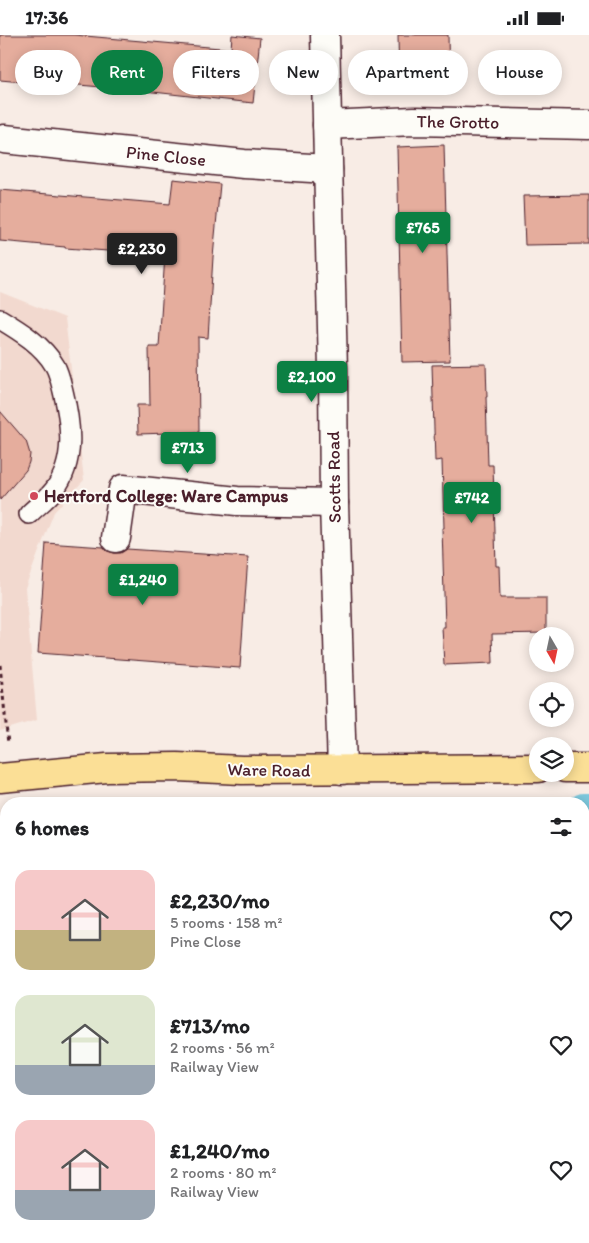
<!DOCTYPE html>
<html lang="en">
<head>
<meta charset="utf-8">
<style>
	body { margin:0; font-family:Itim,sans-serif; background:#f2f2f2; color:#202124; height:100vh; display:flex; flex-direction:column; font-size:19px; white-space:nowrap }
	* { box-sizing:border-box; margin:0 }
	p { font-size:16px; color:#757577 }
	.icon { flex:none; width:28px; height:28px; fill:none; stroke:currentColor; stroke-width:2; stroke-linecap:round; stroke-linejoin:round }
	.map { position:relative; flex:1; overflow:hidden }
	.panel { position:absolute; left:0px; top:762px; width:590px; height:446px; display:flex; flex-direction:column; background:#fff; border-radius:20px 20px 0 0; box-shadow:0 2px 12px #0003 }
	.panel>* { flex:none }
	.top-card { position:absolute; left:15px; top:15px; width:560px; height:45px; display:flex; gap:10px }
	.needle { width:32px; rotate:171deg }
	.tools { position:absolute; left:529px; top:592px; display:grid; gap:10px }
	.tools a { display:grid; place-items:center; width:45px; height:45px; border-radius:50%; background:#fff; box-shadow:0 2px 12px #0003; font-size:25px }
	.price { position:absolute; translate:-50% -42px; padding:0 11px; border-radius:5px; background:#0b8043; color:#fff; font-size:16px; line-height:32px; filter:drop-shadow(0 1px 2px #0008) }
	.price::after { content:''; position:absolute; left:50%; top:30px; width:15px; height:11px; margin-left:-8px; background:inherit; clip-path:polygon(0 0,100% 0,50% 100%) }
	.price.selected { background:#222; color:#fff }
	ul { padding:0; list-style:none }
	li { display:flex; align-items:center; gap:15px; height:125px; padding:0 15px }
	li span { display:grid; place-items:center; flex:none; width:140px; height:100px; border-radius:15px; color:#555 }
	li>.icon { margin-inline-start:auto }
	span .icon { width:60px; height:60px; fill:#fffc; stroke-width:1 }
	li b { font-size:21px }
	h2 { display:flex; justify-content:space-between; align-items:center; height:60px; padding:0 15px; font-size:21px }
	.chip { padding:0 18px; border-radius:22px; background:#fff; box-shadow:0 2px 12px #0003; font-size:18px; line-height:45px }
	.chip.selected { background:#0b8043; color:#fff }
	.status { display:flex; justify-content:space-between; align-items:center; height:35px; padding:0 25px; background:#fff; direction:ltr }
	.status svg { height:14px; fill:currentColor }
	.map>svg:first-child { display:block }
</style>
</head>
<body>
<div class="status"><b>17:36</b><svg viewBox="0 0 49 12"><path d="M0 12V9h3v3zM5 12V6h3v6zM10 12V3h3v9zM15 12V0h3v12zM26 1h20v11H26zM47 4h2v5h-2z"/></svg></div>
<div class="map">
<svg width="589" height="1208" viewBox="0 0 589 1208">
	<rect width="100%" height="100%" fill="#f8ece5"/>
	<filter id="ink" filterUnits="userSpaceOnUse"><feTurbulence type="fractalNoise" baseFrequency=".02" numOctaves="2"/><feDisplacementMap in="SourceGraphic" scale="10" xChannelSelector="R" yChannelSelector="G"/><feConvolveMatrix kernelMatrix="1 2 1 2 8 2 1 2 1" color-interpolation-filters="sRGB"/></filter>
	<g filter="url(#ink)">
		<!-- built -->
		<g fill="#f2d9cf">
			<path d="M0 257 65 283 84 445 54 477 25 553 37 685 0 696Z"/>
			<rect x="0" y="906" width="6" height="41"/>
			<rect x="584" y="916" width="5" height="49"/>
		</g>
		<!-- green -->
		<g fill="#b0eaaf" stroke="#7d846d">
			<rect x="584" y="802" width="5" height="114"/>
			<path d="M6 824V906H0V825Z"/>
		</g>
		<g fill="none" stroke-linecap="round" stroke-linejoin="round">
			<!-- canal -->
			<g stroke="#7dc8dd" stroke-width="38">
				<path d="M584 777H589"/>
				<path d="M0 805 6 804"/>
			</g>
		</g>
		<!-- building -->
		<g fill="#e5ad9d" stroke="#4a1f2b">
			<path d="M0 0H74L231 14 232 0 260 3 253 68 135 55 34 46V48L0 45Z"/>
			<path d="M398 0H448L449 54 399 55Z"/>
			<path d="M444 110 450 326 402 327 397 112Z"/>
			<path d="M173 144 220 149 213 222 208 303 198 302 199 397 138 399 137 370H150L149 312H159L165 220 65 213V212L0 206V155L170 169Z"/>
			<path d="M589 160V209L525 210 523 161Z"/>
			<path d="M486 329 487 362H486L488 430H493L496 531H499L500 563H546V598L492 599 493 628 444 630 442 592H445L442 493H444L442 425 435 426 432 330Z"/>
			<path d="M0 376 26 406 30 419 29 427 26 435 0 465Z"/>
			<path d="M46 508 104 512 107 516 114 518H121L127 514 248 522 240 633 38 618Z"/>
		</g>
		<g fill="none" stroke-linecap="round" stroke-linejoin="round">
			<defs>
				<path id="lane" d="M0 284C20 296 43 310 55 331 59 338 61 348 63 356 71 388 76 427 54 455 47 464 37 471 29 479"/>
				<g id="street">
					<path d="M325 0 333 335 334 468 342 735"/>
					<path d="M327 90 414 86 589 90"/>
					<path d="M4 104 244 129 328 134"/>
					<path d="M116 503 123 454 237 466 334 468"/>
					<path d="M584 1076 589 1075"/>
					<path d="M0 1162H6"/>
					<path d="M450 1202V1208"/>
				</g>
				<g id="primary">
					<path d="M565 733H589"/>
					<path d="M0 743 107 733 177 732 242 735 538 733"/>
				</g>
			</defs>
			<!-- lane casing -->
			<use href="#lane" stroke="#4a1f2b" stroke-width="22"/>
			<!-- street casing -->
			<use href="#street" stroke="#4a1f2b" stroke-width="31"/>
			<!-- primary casing -->
			<use href="#primary" stroke="#4a1f2b" stroke-width="31"/>
			<!-- path -->
			<g stroke="#4a1f2b" stroke-width="3" stroke-dasharray="4 4" stroke-linecap="butt">
				<path d="M0 630 8 709"/>
				<path d="M584 821 589 820"/>
				<path d="M0 845H6"/>
			</g>
			<!-- lane -->
			<use href="#lane" stroke="#fdfcf7" stroke-width="19"/>
			<!-- street -->
			<use href="#street" stroke="#fdfcf7" stroke-width="28"/>
			<!-- primary -->
			<use href="#primary" stroke="#fbdf96" stroke-width="28"/>
			<!-- rail -->
			<g stroke="#4a1f2b" stroke-width="4">
				<path d="M0 919 6 920"/>
				<path d="M584 933H589"/>
				<path d="M0 936 6 937"/>
				<path d="M584 952H589"/>
			</g>
		</g>
	</g>
	<!-- markers -->
	<circle fill="#d1495b" stroke="#fdfcf7" stroke-width="2" cx="34" cy="461" r="5"/>
	<g text-anchor="middle" stroke-width="4" stroke-linejoin="round" paint-order="stroke">
		<!-- street labels -->
		<g font-size="18" fill="#4a1f2b" stroke="#fdfcf7">
			<text transform="translate(458 87) rotate(1)" y="6">The Grotto</text>
			<text transform="translate(166 121) rotate(6)" y="6">Pine Close</text>
			<text transform="translate(334 442) rotate(-91)" y="6">Scotts Road</text>
			<text transform="translate(269 735) rotate(1)" y="6">Ware Road</text>
		</g>
		<!-- poi labels -->
		<g font-size="18" font-weight="bold" fill="#4a1f2b" stroke="#fdfcf7" text-anchor="start">
			<text x="44" y="467">Hertford College: Ware Campus</text>
		</g>
	</g>
</svg>
<div class="tools">
<a><svg class="needle" viewBox="-14 -14 28 28"><path d="M0-13l5 13h-10z" fill="#e53935"/><path d="M0 13l5-13h-10z" fill="#757577"/></svg></a>
<a><svg class="icon" aria-label="locate" viewBox="0 0 24 24"><circle cx="12" cy="12" r="6"/><path d="M12 2v4M12 18v4M2 12h4M18 12h4"/></svg></a>
<a><svg class="icon" aria-label="layers" viewBox="0 0 24 24"><path d="M12 4l9 5-9 5-9-5zM3 14l9 5 9-5"/></svg></a>
</div>
<b class="price" style="left:423px;top:219px">£765</b>
<b class="price selected" style="left:142px;top:240px">£2,230</b>
<b class="price" style="left:312px;top:368px">£2,100</b>
<b class="price" style="left:188px;top:439px">£713</b>
<b class="price" style="left:472px;top:489px">£742</b>
<b class="price" style="left:143px;top:571px">£1,240</b>
<div class="top-card">
<a class="chip">Buy</a>
<a class="chip selected">Rent</a>
<a class="chip">Filters</a>
<a class="chip">New</a>
<a class="chip">Apartment</a>
<a class="chip">House</a>
</div>
<section class="panel">
<h2>6 homes<svg class="icon" aria-label="filters" viewBox="0 0 24 24"><path d="M4 7h16M4 17h16"/><circle cx="9" cy="7" r="2"/><circle cx="15" cy="17" r="2"/></svg></h2>
<ul>
<li><span style="background:linear-gradient(#f6c9c9 60%,#c2b280 0)"><svg class="icon" aria-label="home" viewBox="0 0 24 24"><path d="M3 11l9-7 9 7M6 9v11h12V9"/></svg></span><div><b>£2,230/mo</b><p>5 rooms · 158 m²</p><p>Pine Close</p></div><svg class="icon" aria-label="heart" viewBox="0 0 24 24"><path d="M12 20l-8-8c-3-5 5-10 8-4 3-6 11-1 8 4z"/></svg></li>
<li><span style="background:linear-gradient(#dfe7d0 70%,#9aa5b1 0)"><svg class="icon" aria-label="home" viewBox="0 0 24 24"><path d="M3 11l9-7 9 7M6 9v11h12V9"/></svg></span><div><b>£713/mo</b><p>2 rooms · 56 m²</p><p>Railway View</p></div><svg class="icon" aria-label="heart" viewBox="0 0 24 24"><path d="M12 20l-8-8c-3-5 5-10 8-4 3-6 11-1 8 4z"/></svg></li>
<li><span style="background:linear-gradient(#f6c9c9 70%,#9aa5b1 0)"><svg class="icon" aria-label="home" viewBox="0 0 24 24"><path d="M3 11l9-7 9 7M6 9v11h12V9"/></svg></span><div><b>£1,240/mo</b><p>2 rooms · 80 m²</p><p>Railway View</p></div><svg class="icon" aria-label="heart" viewBox="0 0 24 24"><path d="M12 20l-8-8c-3-5 5-10 8-4 3-6 11-1 8 4z"/></svg></li>
</ul>
</section>
</div>
</body>
</html>
